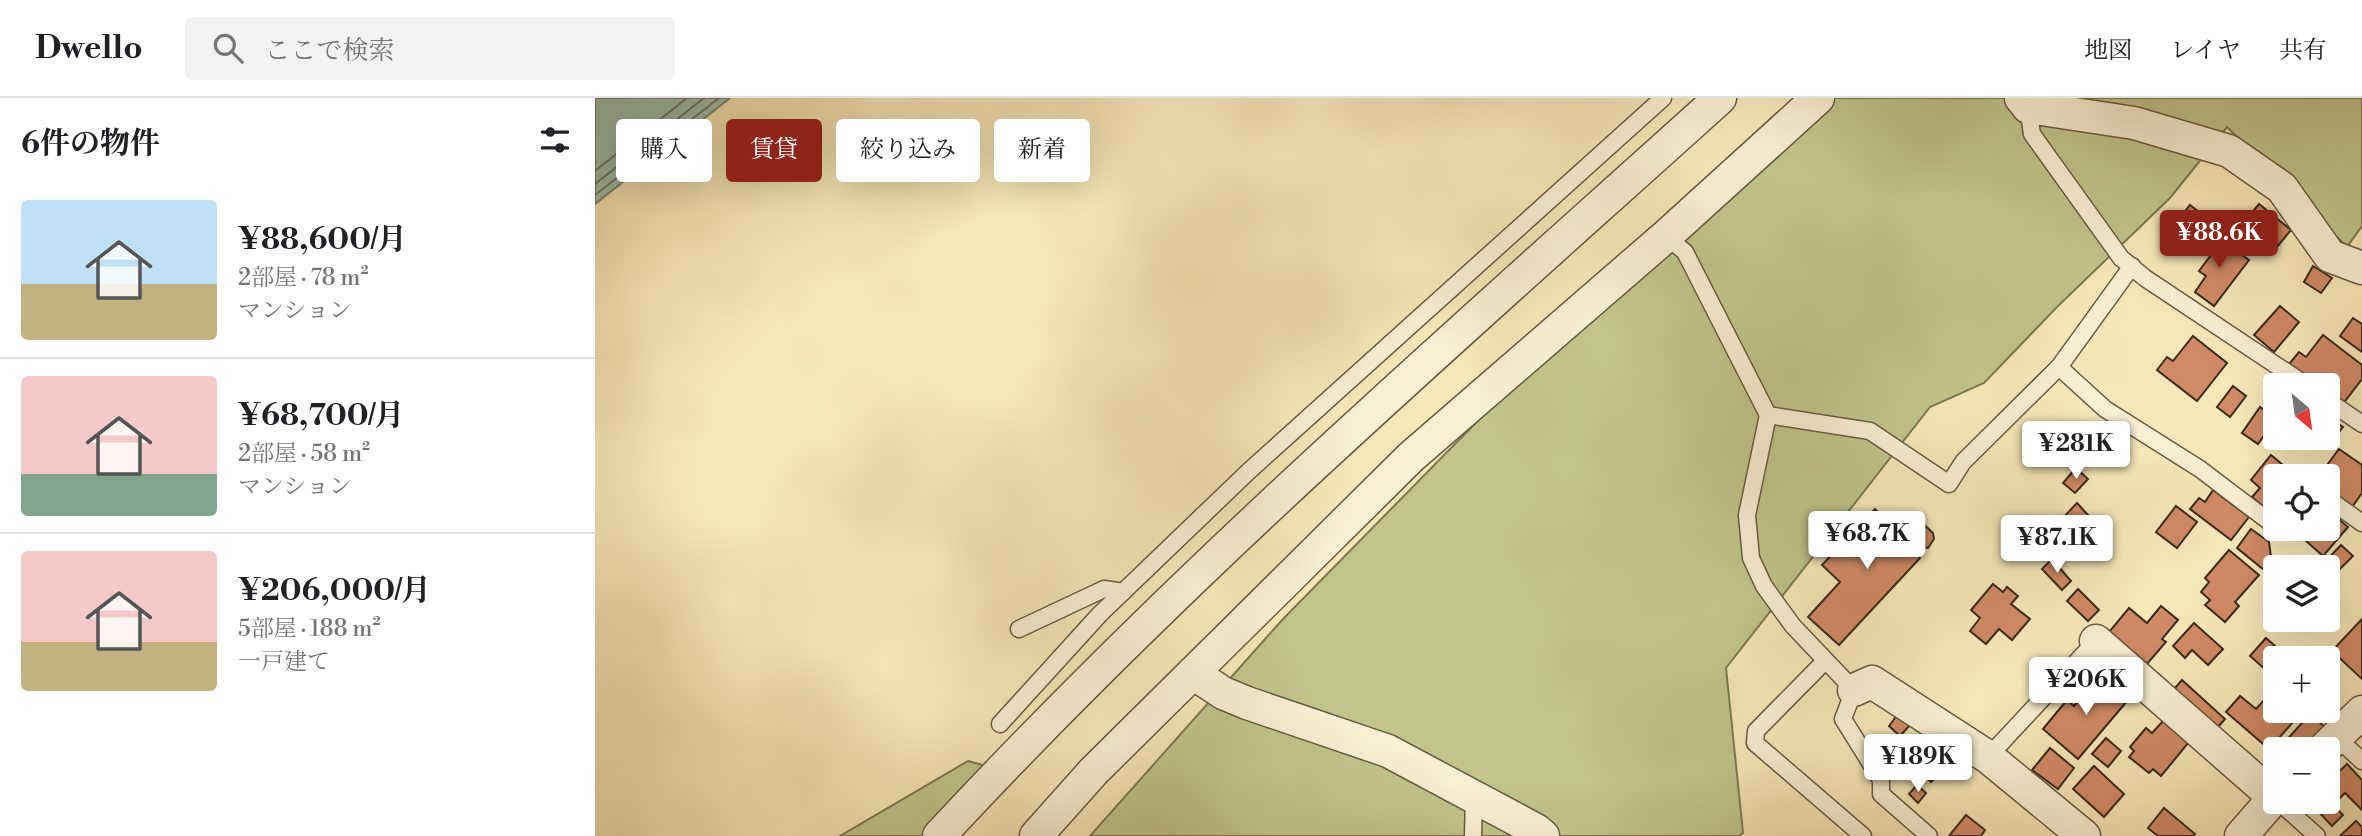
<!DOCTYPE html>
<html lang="ja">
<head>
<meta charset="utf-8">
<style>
	body { margin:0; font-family:"Libre Bodoni","Noto Serif JP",serif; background:#f2f2f2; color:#202124; height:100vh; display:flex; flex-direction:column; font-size:26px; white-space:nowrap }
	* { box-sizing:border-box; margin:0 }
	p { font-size:23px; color:#757577 }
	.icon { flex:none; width:38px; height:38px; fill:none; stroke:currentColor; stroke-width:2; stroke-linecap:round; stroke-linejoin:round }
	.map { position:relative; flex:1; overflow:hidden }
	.sheet { display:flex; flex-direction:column; background:#fff; width:595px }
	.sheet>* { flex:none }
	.guide { position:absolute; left:21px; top:21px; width:665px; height:63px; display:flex; gap:14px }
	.needle { width:46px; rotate:151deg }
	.controls { position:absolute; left:1668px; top:275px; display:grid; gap:14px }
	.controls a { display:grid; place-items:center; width:77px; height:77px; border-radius:7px; background:#fff; box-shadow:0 7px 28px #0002; font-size:35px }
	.price { position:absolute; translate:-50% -60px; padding:0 16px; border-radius:7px; background:#fff; color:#222; font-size:23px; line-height:46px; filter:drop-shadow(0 2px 4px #0008) }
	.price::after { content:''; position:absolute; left:50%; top:42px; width:21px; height:16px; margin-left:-10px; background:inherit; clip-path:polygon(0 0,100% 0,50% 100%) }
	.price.current { background:#8f2418; color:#fff }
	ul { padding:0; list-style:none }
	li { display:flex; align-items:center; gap:21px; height:175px; padding:0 21px }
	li+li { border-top:2px solid #e0e0e0 }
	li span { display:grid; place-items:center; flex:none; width:196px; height:140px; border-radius:7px; color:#555 }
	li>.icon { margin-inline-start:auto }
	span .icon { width:84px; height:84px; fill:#fffc; stroke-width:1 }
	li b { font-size:30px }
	h2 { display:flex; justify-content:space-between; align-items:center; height:84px; padding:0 21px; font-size:30px }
	.chip { padding:0 24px; border-radius:7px; background:#fff; box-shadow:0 7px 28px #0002; font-size:24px; line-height:63px }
	.chip.current { background:#8f2418; color:#fff }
	header { display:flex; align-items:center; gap:42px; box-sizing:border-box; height:98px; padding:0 35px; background:#fff; border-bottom:2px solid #e0e0e0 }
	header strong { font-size:33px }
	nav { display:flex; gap:38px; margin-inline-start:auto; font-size:24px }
	.search { width:490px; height:63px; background:#f2f2f2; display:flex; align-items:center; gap:18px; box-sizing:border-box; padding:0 24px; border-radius:7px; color:#757577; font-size:26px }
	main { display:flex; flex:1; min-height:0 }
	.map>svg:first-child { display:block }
</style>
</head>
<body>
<header>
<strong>Dwello</strong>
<div class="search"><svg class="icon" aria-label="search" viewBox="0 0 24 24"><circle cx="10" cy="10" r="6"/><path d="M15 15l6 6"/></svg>ここで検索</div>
<nav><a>地図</a><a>レイヤ</a><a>共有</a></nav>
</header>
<main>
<section class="sheet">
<h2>6件の物件<svg class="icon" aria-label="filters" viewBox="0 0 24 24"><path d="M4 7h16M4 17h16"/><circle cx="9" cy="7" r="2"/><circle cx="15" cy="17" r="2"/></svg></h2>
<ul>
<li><span style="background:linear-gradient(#bfe0f5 60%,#c2b280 0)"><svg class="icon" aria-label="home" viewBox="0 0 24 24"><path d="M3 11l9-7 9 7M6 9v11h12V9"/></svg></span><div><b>¥88,600/月</b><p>2部屋 · 78 m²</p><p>マンション</p></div></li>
<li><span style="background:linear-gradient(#f6c9c9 70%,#7fa58c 0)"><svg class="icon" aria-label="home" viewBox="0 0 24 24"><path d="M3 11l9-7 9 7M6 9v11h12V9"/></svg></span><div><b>¥68,700/月</b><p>2部屋 · 58 m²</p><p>マンション</p></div></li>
<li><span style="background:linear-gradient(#f6c9c9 65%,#c2b280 0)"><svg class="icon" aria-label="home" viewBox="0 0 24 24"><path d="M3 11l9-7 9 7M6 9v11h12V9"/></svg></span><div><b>¥206,000/月</b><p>5部屋 · 188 m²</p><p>一戸建て</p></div></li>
</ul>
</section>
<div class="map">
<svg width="1767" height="738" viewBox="0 0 1767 738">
	<rect width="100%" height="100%" fill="#f6e7b9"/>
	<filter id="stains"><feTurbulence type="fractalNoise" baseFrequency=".00286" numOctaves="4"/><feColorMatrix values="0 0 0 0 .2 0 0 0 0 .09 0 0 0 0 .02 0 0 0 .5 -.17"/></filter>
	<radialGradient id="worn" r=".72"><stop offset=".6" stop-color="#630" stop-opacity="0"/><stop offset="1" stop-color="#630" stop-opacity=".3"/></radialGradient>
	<!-- green -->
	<g fill="#c1c48b" stroke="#7e7852" stroke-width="2">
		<path d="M1200 0H1767V128L1752 149 1632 29 1575 100 1462 209 1389 285 1335 309 1131 570 1148 735 1144 738H495L688 521Z"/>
		<path d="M373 663 402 671 348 738H245Z"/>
	</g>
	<!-- water -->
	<path fill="#9dc0ae" stroke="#768472" stroke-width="2" d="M0 0H135L0 106Z"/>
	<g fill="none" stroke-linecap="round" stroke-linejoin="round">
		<!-- shore -->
		<g stroke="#6c7663" stroke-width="2">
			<path d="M0 73 92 0"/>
			<path d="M0 86 109 0"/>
			<path d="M0 97 124 0"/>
		</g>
	</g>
	<!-- building -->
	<g fill="#d08a66" stroke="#3b2b18" stroke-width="2">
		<path d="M1664 106 1696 132 1677 155 1645 129Z"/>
		<path d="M1595 107 1613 121 1599 141 1580 126Z"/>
		<path d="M1618 136 1654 162 1619 208 1600 194 1611 178 1604 173 1616 157 1608 151Z"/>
		<path d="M1718 168 1737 180 1726 195 1709 184Z"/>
		<path d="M1685 208 1704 224 1679 254 1659 237Z"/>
		<path d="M1758 220 1767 226V254L1745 238Z"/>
		<path d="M1728 237 1767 267V281L1747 307 1732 295V287H1722L1694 266 1704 254 1711 259Z"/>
		<path d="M1598 238 1632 265 1602 303 1562 272 1572 259 1578 263Z"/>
		<path d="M1638 288 1651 298 1635 319 1622 309Z"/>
		<path d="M1680 307V322L1663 346 1647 335 1665 309 1674 316Z"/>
		<path d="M1732 318 1748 329 1734 347 1725 341 1719 349 1704 340H1732Z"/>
		<path d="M1744 351 1767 367V395L1757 409 1732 391V378H1724Z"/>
		<path d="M1676 357 1701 378H1680V408L1675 414 1657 399 1665 390 1656 382Z"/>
		<path d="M1481 370 1493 381 1480 395 1468 385Z"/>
		<path d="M1618 392 1654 419 1636 442 1595 411 1604 400 1610 404Z"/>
		<path d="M1482 405 1493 417 1477 432 1466 422Z"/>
		<path d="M1581 408 1602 424 1582 450 1561 434Z"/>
		<path d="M1280 411 1300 430 1307 422 1323 421 1338 435 1339 441 1333 450 1327 449 1316 440 1310 446 1325 460 1244 547 1213 519 1245 484 1227 467Z"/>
		<path d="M1732 411 1753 429 1728 458 1702 435 1706 430H1732Z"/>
		<path d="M1656 431 1674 444 1676 459 1669 472 1642 450Z"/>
		<path d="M1746 447 1758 458 1742 474 1730 464Z"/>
		<path d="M1634 452 1664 477 1640 504 1644 508 1630 524 1610 507 1615 502 1606 494 1614 484 1610 480Z"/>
		<path d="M1457 461 1476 483 1467 492 1447 471Z"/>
		<path d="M1398 486 1408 494 1412 489 1423 498 1416 506 1435 521 1417 542 1404 531 1391 546 1375 533 1385 520 1376 512Z"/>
		<path d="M1483 491 1504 512 1493 523 1472 503Z"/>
		<path d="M1566 508 1583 522 1567 541 1571 544 1551 567 1524 551 1528 545 1514 534 1534 510 1552 525Z"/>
		<path d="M1767 521V581L1737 553Z"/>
		<path d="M1599 525 1628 551 1613 567 1597 552 1590 560 1578 548Z"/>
		<path d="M1671 540 1694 560H1680V580L1655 558Z"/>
		<path d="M1505 576 1533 602 1483 661 1448 631 1472 602 1479 608Z"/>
		<path d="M1587 582 1630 621 1616 637 1572 599Z"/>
		<path d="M1680 590V612L1708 613 1674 651 1631 614 1645 598 1661 611Z"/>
		<path d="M1303 616 1316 626 1305 638 1294 628Z"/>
		<path d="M1715 616 1730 629 1711 651H1696L1689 645Z"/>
		<path d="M1568 623 1594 644 1566 678 1558 671 1554 675 1534 659 1539 653 1535 649 1551 630 1557 635Z"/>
		<path d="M1511 640 1526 653 1513 669 1497 656Z"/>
		<path d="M1317 645 1324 654 1314 663 1306 654Z"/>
		<path d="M1455 650 1479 670 1463 691 1437 672Z"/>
		<path d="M1330 655 1347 672 1336 684 1318 667Z"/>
		<path d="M1752 666 1767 682V712L1750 695 1743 702 1732 692V685Z"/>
		<path d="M1499 668 1529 696 1509 719 1478 691Z"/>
		<path d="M1322 687 1331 695 1323 705 1314 696Z"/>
		<path d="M1732 701 1748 717 1737 728 1719 709 1726 704H1732Z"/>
		<path d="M1569 710 1600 736 1598 738H1563L1553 730Z"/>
		<path d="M1371 717 1390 732 1386 738H1354Z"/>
		<path d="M1761 723 1767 729V738H1745Z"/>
	</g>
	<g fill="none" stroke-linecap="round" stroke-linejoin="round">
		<defs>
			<g id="service">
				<path d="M1433 9 1437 36 1526 160 1550 180 1711 287"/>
				<path d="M1071 138 1090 154 1173 317 1275 333 1354 386 1368 364 1464 269"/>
				<path d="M1537 168 1464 269 1510 311 1605 371 1676 425 1680 423"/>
				<path d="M1732 302 1767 326"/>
				<path d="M1173 317 1152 417 1156 460 1169 488 1198 528 1259 592 1248 621 1286 682V696L1334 738"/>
				<path d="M1732 400 1767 425"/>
				<path d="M424 531 509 491 528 494"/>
				<path d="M1230 563 1161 633 1160 645 1268 738"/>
				<path d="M405 626 505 516 654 373 1068 0"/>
				<path d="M1741 639 1767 663"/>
				<path d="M1393 659 1501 543"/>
				<path d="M1684 704 1722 738"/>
				<path d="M878 738 879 699"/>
			</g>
			<g id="minor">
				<path d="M1426 0 1433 9 1539 25 1634 53 1687 90 1735 158 1767 170"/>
				<path d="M1501 543 1679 699"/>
				<path d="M598 575 628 595 652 605 793 653 941 732 948 738"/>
				<path d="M1259 592 1277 584 1393 659 1489 738"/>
				<path d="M1729 651 1767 614"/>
				<path d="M344 738C588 475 859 240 1125 0"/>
				<path d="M441 738 498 674 816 359 1071 138 1223 0"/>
				<path d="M1646 738 1680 699"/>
			</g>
		</defs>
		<!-- service casing -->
		<use href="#service" stroke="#6a5a40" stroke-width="19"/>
		<!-- minor casing -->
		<use href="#minor" stroke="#6a5a40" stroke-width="35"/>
		<!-- service -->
		<use href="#service" stroke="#f9efd2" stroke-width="16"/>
		<!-- minor -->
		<use href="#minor" stroke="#f9efd2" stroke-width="32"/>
	</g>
	<rect width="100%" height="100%" filter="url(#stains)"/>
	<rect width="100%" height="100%" fill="url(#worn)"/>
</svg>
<div class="controls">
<a><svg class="needle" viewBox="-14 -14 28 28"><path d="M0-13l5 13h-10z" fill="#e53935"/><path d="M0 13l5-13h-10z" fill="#757577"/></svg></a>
<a><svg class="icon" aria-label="locate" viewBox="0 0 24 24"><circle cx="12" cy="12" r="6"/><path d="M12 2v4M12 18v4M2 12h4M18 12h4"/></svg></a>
<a><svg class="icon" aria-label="layers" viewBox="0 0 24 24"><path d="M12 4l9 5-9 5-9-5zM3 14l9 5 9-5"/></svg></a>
<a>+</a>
<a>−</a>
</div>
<b class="price current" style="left:1624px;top:172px">¥88.6K</b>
<b class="price" style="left:1481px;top:383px">¥281K</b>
<b class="price" style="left:1272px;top:473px">¥68.7K</b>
<b class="price" style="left:1462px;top:477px">¥87.1K</b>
<b class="price" style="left:1491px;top:619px">¥206K</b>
<b class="price" style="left:1323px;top:696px">¥189K</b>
<div class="guide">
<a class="chip">購入</a>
<a class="chip current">賃貸</a>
<a class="chip">絞り込み</a>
<a class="chip">新着</a>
</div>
</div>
</main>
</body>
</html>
